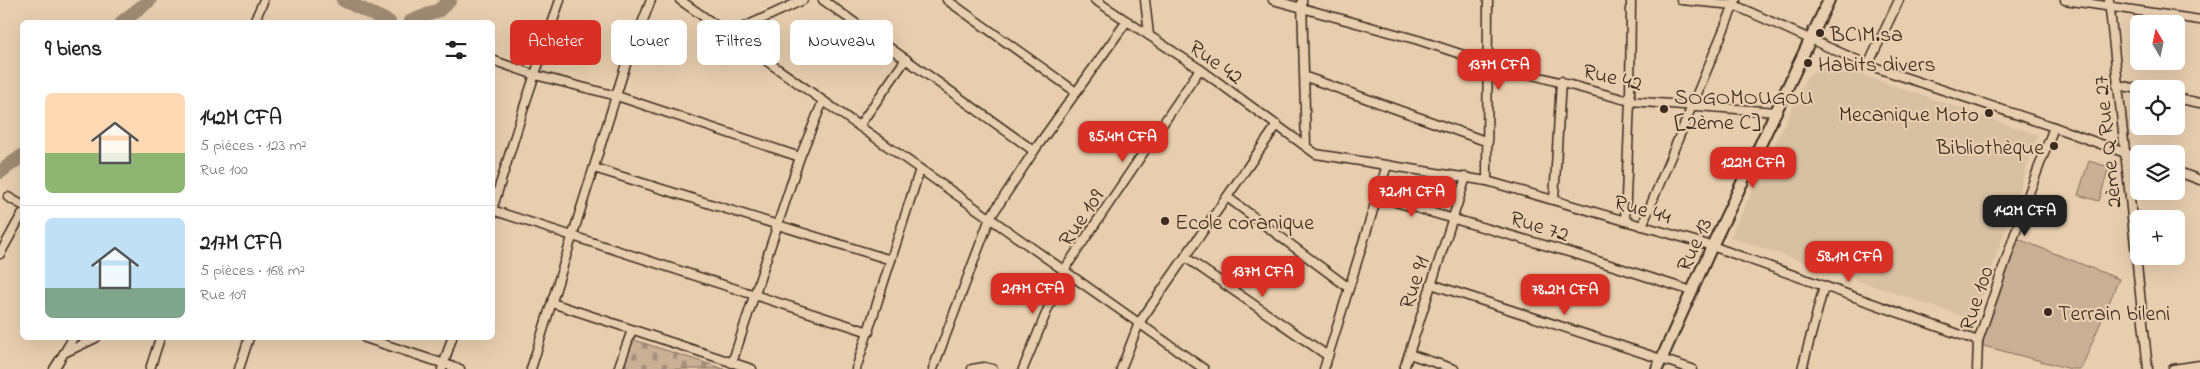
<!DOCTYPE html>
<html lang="fr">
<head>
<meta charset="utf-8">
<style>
	body { margin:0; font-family:"Indie Flower",sans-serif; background:#f2f2f2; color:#222; height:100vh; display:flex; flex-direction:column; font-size:19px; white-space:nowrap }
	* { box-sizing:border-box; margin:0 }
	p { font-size:16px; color:#767676 }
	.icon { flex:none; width:28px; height:28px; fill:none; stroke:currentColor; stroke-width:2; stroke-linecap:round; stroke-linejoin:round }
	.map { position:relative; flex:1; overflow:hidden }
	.panel { position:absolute; left:20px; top:20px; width:475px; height:320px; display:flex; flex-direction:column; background:#fff; border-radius:8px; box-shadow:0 5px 20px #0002 }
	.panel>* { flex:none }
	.guide { position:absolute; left:510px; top:20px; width:475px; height:45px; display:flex; gap:10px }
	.needle { width:32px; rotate:351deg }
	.controls { position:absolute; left:2130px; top:15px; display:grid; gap:10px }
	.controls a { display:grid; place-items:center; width:55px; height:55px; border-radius:8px; background:#fff; box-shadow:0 5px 20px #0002; font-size:25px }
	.price { position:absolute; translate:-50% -42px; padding:0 11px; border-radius:10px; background:#d93025; color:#fff; font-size:16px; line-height:32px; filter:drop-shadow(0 1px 2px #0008) }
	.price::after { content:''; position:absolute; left:50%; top:30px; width:15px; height:11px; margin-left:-8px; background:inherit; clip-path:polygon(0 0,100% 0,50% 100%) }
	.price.current { background:#222; color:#fff }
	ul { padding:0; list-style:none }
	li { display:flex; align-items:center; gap:15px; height:125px; padding:0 25px }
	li+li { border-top:1px solid #e0e0e0 }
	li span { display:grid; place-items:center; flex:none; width:140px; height:100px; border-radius:8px; color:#555 }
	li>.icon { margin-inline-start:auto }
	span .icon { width:60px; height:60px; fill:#fffc; stroke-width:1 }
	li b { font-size:21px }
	h2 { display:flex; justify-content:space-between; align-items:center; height:60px; padding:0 25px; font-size:21px }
	.chip { padding:0 18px; border-radius:8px; background:#fff; box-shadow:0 5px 20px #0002; font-size:18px; line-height:45px }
	.chip.current { background:#d93025; color:#fff }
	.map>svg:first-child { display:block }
</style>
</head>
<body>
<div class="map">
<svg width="2200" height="369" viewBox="0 0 2200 369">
	<defs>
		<pattern id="cemetery-stones" width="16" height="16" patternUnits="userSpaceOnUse" patternTransform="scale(1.25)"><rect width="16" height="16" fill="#c9b095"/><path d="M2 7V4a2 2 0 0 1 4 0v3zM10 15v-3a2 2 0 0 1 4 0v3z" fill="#a48f79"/></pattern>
	</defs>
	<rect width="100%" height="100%" fill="#e8ceaf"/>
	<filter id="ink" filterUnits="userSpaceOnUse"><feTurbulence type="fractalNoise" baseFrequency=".02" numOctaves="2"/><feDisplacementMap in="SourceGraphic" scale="10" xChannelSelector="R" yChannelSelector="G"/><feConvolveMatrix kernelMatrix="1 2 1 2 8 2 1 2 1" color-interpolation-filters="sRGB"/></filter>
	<g filter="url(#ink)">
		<!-- built -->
		<path fill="#d8c0a2" d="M1828 63 2038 135 1974 320 1730 237 1808 75Z"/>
		<!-- grass -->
		<g fill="#c9b095" stroke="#826d5a">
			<path d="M2089 161 2109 167 2099 201 2078 195Z"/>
			<path d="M2016 238 2119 279 2081 369H2071L1980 345Z"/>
		</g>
		<!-- cemetery -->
		<path fill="url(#cemetery-stones)" stroke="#826d5a" d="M631 339 724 369H621Z"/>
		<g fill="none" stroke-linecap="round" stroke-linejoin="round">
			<!-- river -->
			<g stroke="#9f8a73" stroke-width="14">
				<path d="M343 0 389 22"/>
				<path d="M122 22 150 0"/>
				<path d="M410 22 439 10 450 0"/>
				<path d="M0 172 22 156"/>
			</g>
			<defs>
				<g id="minor">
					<path d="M560 0 525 104 492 210 869 332"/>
					<path d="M680 0 1204 369"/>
					<path d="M823 0 1034 151"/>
					<path d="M947 0 1076 92"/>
					<path d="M1095 0 1200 69 1316 154 1487 181 1712 246 1978 341"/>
					<path d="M1145 0 1149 35"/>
					<path d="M1273 0 1418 40 1488 63 1630 101 1777 112"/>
					<path d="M1302 0 1306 147"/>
					<path d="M1681 0 1734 5 1868 65 2054 127 2139 158"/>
					<path d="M2065 0 2200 20"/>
					<path d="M2109 0 2148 369"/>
					<path d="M254 22 263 2"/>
					<path d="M729 34 803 0"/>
					<path d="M492 60 535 75 617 96 800 157"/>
					<path d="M1868 65 1899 0"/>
					<path d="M1306 77 1488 142"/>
					<path d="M2117 85 2139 89"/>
					<path d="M2176 98 2200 103"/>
					<path d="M859 126 906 59"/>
					<path d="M594 168 891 260"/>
					<path d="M2176 171 2200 180"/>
					<path d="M1487 181 1488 0"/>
					<path d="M8 197 22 205"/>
					<path d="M1227 197 1349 288"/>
					<path d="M1378 197 1582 256 1692 291"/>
					<path d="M1554 200 1561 81"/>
					<path d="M1625 221 1630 101 1631 0"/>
					<path d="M1642 226 1736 0"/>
					<path d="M0 254 22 214"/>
					<path d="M1185 257 1328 356"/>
					<path d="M1431 284 1692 369"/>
					<path d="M552 303 752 369"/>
					<path d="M365 338 460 369"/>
					<path d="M64 353 73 338"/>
					<path d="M1409 354 1454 369"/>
					<path d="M732 363 800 157 823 101"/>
					<path d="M54 369 64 353 96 338"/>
					<path d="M150 369 160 338"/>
					<path d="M239 369 249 338"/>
					<path d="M442 369 452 338"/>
					<path d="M531 369 625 67 651 0"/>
					<path d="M618 369 632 330"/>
					<path d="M856 369 920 169"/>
					<path d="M933 369 990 218 1034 151 1127 21"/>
					<path d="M972 369 984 367 993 369"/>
					<path d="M1023 369 1064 270 1200 69"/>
					<path d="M1121 369 1139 323 1277 125"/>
					<path d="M1324 369 1387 165"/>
					<path d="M1404 369 1466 177"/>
					<path d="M1802 369 1824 286"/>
					<path d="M1977 369 1978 341 2029 193 2054 127"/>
					<path d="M2173 369 2200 365"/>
				</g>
				<path id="tertiary" d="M1657 369 1712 246 1829 0"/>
			</defs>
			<!-- minor casing -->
			<use href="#minor" stroke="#3b2a1e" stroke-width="11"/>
			<!-- tertiary casing -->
			<use href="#tertiary" stroke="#3b2a1e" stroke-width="14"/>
			<!-- minor -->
			<use href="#minor" stroke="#e8ceaf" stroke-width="8"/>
			<!-- tertiary -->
			<use href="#tertiary" stroke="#e8ceaf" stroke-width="10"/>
		</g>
	</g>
	<!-- markers -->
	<g fill="#3b2a1e" stroke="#e8ceaf" stroke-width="2">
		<circle cx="1820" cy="33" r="5"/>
		<circle cx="1808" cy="63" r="5"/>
		<circle cx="1664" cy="109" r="5"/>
		<circle cx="1989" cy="113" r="5"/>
		<circle cx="2054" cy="146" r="5"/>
		<circle cx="1165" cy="221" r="5"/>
		<circle cx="2048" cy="312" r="5"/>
	</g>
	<g text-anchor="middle" stroke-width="4.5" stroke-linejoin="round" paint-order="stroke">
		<!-- poi labels -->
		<g font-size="22" fill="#3b2a1e" stroke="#e8ceaf" text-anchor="start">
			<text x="1830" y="41">BCIM.sa</text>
			<text x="1818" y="71">Habits divers</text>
			<text x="1674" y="104">SOGOMOUGOU<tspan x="1674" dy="25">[2ème C]</tspan></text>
			<text x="1979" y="121" text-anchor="end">Mecanique Moto</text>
			<text x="2044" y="154" text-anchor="end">Bibliothèque</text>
			<text x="1175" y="229">Ecole coranique</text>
			<text x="2058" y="320">Terrain bileni</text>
		</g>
		<!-- street labels -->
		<g font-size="22" fill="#3b2a1e" stroke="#e8ceaf">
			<text transform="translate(1217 61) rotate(35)" y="8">Rue 42</text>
			<text transform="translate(1613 76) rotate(13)" y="8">Rue 42</text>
			<text transform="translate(2106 142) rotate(-96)" y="8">2ème Q Rue 27</text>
			<text transform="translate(1643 208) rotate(16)" y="8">Rue 44</text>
			<text transform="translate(1080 217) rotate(-56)" y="8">Rue 109</text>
			<text transform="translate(1540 225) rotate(17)" y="8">Rue 72</text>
			<text transform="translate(1693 244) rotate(-65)" y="8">Rue 13</text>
			<text transform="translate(1413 282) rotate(-72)" y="8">Rue 91</text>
			<text transform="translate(1975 298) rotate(-72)" y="8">Rue 100</text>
		</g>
	</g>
</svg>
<div class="controls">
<a><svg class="needle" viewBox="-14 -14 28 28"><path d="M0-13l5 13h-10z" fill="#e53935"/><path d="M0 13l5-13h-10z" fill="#767676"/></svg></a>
<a><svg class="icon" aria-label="locate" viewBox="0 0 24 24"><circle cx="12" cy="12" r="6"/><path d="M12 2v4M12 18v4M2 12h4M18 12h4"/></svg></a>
<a><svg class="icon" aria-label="layers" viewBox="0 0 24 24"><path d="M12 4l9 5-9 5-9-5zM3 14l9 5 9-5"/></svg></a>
<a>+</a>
</div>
<b class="price" style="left:1499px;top:91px">137M CFA</b>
<b class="price" style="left:1123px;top:163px">85.4M CFA</b>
<b class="price" style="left:1753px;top:189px">122M CFA</b>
<b class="price" style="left:1412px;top:218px">72.1M CFA</b>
<b class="price current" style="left:2025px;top:237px">142M CFA</b>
<b class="price" style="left:1849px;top:283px">58.1M CFA</b>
<b class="price" style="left:1263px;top:298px">137M CFA</b>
<b class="price" style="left:1033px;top:315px">217M CFA</b>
<b class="price" style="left:1565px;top:316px">78.2M CFA</b>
<div class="guide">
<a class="chip current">Acheter</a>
<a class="chip">Louer</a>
<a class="chip">Filtres</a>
<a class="chip">Nouveau</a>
</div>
<section class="panel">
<h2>9 biens<svg class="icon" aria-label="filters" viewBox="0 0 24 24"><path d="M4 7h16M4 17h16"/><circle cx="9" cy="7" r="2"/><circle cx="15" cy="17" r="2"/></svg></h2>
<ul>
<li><span style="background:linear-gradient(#ffd9b3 60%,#8fb573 0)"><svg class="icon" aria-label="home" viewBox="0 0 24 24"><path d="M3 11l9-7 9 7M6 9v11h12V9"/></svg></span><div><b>142M CFA</b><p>5 pièces · 123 m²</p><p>Rue 100</p></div></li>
<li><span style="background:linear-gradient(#bfe0f5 70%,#7fa58c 0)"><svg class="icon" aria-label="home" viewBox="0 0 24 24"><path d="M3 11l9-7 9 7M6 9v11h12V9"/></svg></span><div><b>217M CFA</b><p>5 pièces · 168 m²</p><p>Rue 109</p></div></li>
</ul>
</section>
</div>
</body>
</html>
